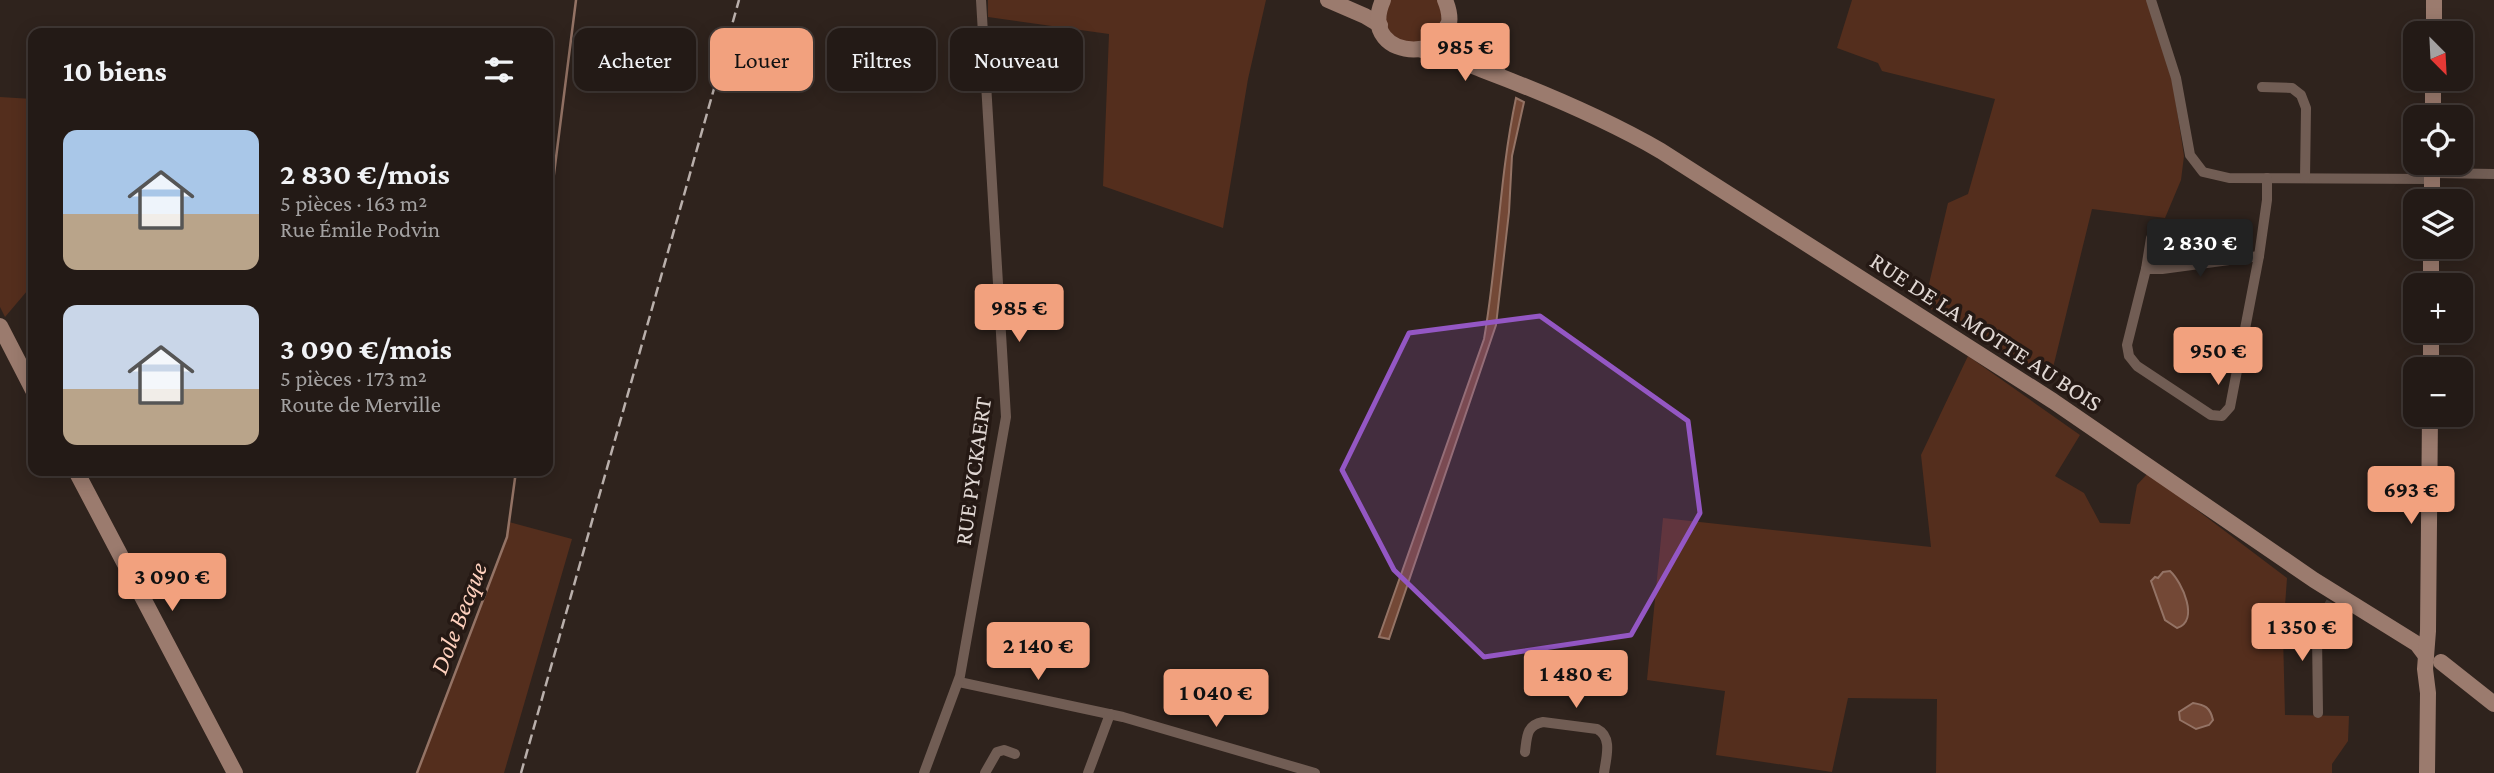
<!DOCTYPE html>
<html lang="fr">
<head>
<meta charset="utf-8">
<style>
	body { margin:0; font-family:"Crimson Pro",serif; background:#2b231f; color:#f1f3f6; height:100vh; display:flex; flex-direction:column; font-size:26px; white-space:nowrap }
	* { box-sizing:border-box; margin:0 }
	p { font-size:23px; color:#a3a1a1 }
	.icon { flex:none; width:38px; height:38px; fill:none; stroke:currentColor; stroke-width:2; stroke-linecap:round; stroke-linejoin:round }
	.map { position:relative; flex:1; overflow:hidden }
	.sheet { position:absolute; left:28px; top:28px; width:525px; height:448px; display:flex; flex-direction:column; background:#231a16; border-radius:14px; box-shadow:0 4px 18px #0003,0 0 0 2px #403835 }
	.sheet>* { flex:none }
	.top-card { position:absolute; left:574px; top:28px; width:665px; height:63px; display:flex; gap:14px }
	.needle { width:46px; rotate:156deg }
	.controls { position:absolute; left:2403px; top:21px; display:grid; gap:14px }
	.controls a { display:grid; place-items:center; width:70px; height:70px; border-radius:14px; background:#231a16; box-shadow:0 4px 18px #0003,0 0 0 2px #403835; font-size:35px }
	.price { position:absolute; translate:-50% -60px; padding:0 16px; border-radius:7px; background:#f2a17e; color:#111; font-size:23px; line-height:46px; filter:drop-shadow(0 2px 4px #0008) }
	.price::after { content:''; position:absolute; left:50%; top:42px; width:21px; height:16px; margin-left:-10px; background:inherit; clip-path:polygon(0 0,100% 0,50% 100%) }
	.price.on { background:#222; color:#fff }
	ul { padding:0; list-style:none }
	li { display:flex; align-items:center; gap:21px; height:175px; padding:0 35px }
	li span { display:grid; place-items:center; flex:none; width:196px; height:140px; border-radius:14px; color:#555 }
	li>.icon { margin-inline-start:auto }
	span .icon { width:84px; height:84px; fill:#fffc; stroke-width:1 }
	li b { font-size:30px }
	h2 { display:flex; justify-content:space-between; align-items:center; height:84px; padding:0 35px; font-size:30px }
	.pill { padding:0 24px; border-radius:14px; background:#231a16; box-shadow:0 4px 18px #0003,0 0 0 2px #403835; font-size:24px; line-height:63px }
	.pill.on { background:#f2a17e; color:#111 }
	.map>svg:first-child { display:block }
</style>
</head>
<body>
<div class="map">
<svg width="2494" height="773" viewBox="0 0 2494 773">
	<rect width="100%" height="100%" fill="#2f231d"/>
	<!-- green -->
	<g fill="#542e1d">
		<path d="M988 0H1266L1248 79 1223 228 1103 186 1109 34 988 17Z"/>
		<path d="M1389 0H1438C1440 7 1443 16 1441 23 1436 42 1411 51 1394 38 1391 35 1388 27 1385 23Z"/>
		<path d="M1852 0H2147L2173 84 2184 156 2181 180 2165 218 2092 209 2049 384 1977 336 1924 305 1948 203 1968 194 1995 99 1882 71 1878 63 1837 48Z"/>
		<path d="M0 97 33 99V284L5 317 0 307Z"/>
		<path d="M1968 356 2080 435 2055 476 2084 493 2100 523 2130 524 2137 485 2148 473 2287 578 2283 634 2285 715 2349 716 2348 741 2332 764V773H1936L1937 699 1848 698 1832 772 1716 755 1725 691 1647 680 1663 518 1931 547 1921 455Z"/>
		<path d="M509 522 572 539 504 773H417L507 537Z"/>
	</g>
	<!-- water -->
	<g fill="#734836" stroke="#947365" stroke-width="2">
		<path d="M1516 98 1524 102 1512 156 1509 212 1496 325 1389 639 1379 637 1484 339C1498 259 1499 178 1516 98Z"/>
		<path d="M2170 571C2182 582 2200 621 2177 628L2165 620 2151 581 2155 577 2158 578 2163 572Z"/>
		<path d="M2193 703C2205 705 2210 707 2213 720L2209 725 2196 729 2180 720 2179 712Z"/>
	</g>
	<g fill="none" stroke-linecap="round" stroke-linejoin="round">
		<!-- stream -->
		<g stroke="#947365" stroke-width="2.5">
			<path d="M548 221 576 0"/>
			<path d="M417 773 507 537 516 471"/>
		</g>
		<!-- street-tunnel -->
		<path stroke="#4a3e38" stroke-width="10" stroke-dasharray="10 5" stroke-linecap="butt" d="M2320 621 2331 602"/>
		<!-- street -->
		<g stroke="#715d54" stroke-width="10">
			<path d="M2151 0 2176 78 2190 155 2203 172 2229 178 2432 179"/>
			<path d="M2262 87 2292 88 2301 95 2306 108 2305 178"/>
			<path d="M2432 173 2494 174"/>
			<path d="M2151 238 2146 269 2127 345 2129 356 2137 366 2211 415 2222 416 2230 407 2259 256 2267 200V178"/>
			<path d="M2146 269H2162L2259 256"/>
			<path d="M959 682 1123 717 1315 773"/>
			<path d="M2318 713 2317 635 2320 621"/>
			<path d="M1525 752C1527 737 1526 725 1543 722L1597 729C1613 737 1606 758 1604 773"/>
			<path d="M924 773 960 676 1006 417 981 0"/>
			<path d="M985 773 997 752 1004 750 1015 754"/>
			<path d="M1088 773 1110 714"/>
		</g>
		<!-- secondary -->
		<g stroke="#9b7b6e" stroke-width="16">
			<path d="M1328 0 1365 16 1380 25"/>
			<path d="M1383 0C1354 66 1473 66 1445 0"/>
			<path d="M1447 26 1461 44 1497 68"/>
			<path d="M2434 33V0"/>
			<path d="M1422 50C1444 53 1463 62 1483 70 1544 93 1604 118 1661 151L2053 401 2314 580 2417 644 2426 656"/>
			<path d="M2433 117V79"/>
			<path d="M2432 201V163"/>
			<path d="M2431 285V247"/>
			<path d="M0 326 33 390"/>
			<path d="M2431 369V331"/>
			<path d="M76 471 235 773"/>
			<path d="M2441 662 2494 704"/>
			<path d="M2427 773 2428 693 2425 669 2428 631 2430 415"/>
		</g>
		<!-- rail -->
		<path stroke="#b9afab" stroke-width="2.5" stroke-dasharray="10 5" stroke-linecap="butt" d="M521 773 739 0"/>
	</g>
	<!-- marked area -->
	<path fill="#9457c4" fill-opacity="0.2" stroke="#9457c4" stroke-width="5" stroke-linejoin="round" d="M1540 316 1688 421 1700 513 1631 635 1484 657 1394 570 1342 470 1409 333Z"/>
	<g text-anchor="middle" stroke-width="7" stroke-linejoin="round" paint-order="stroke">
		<!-- street labels -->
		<g font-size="24" fill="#e0d7d3" stroke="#251914">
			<text transform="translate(1986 332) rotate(33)" y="8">RUE DE LA MOTTE AU BOIS</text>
			<text transform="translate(973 471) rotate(-82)" y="8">RUE PYCKAERT</text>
		</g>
		<!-- water labels -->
		<g font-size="26" font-style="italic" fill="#ffd1be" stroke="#251914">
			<text transform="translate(458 618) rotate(-69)" y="9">Dole Becque</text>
		</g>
	</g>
</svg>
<div class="controls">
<a><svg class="needle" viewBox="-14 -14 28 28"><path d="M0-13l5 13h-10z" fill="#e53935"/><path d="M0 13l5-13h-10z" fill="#a3a1a1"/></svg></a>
<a><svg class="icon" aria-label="locate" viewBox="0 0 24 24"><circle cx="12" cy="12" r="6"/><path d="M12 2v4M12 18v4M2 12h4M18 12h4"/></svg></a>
<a><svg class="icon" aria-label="layers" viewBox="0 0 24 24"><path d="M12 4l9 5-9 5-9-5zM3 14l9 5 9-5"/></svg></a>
<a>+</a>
<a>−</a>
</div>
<b class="price" style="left:1465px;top:83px">985 €</b>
<b class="price on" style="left:2200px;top:279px">2 830 €</b>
<b class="price" style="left:1019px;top:344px">985 €</b>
<b class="price" style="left:2218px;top:387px">950 €</b>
<b class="price" style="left:2411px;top:526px">693 €</b>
<b class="price" style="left:172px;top:613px">3 090 €</b>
<b class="price" style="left:2302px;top:663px">1 350 €</b>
<b class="price" style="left:1038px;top:682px">2 140 €</b>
<b class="price" style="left:1576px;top:710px">1 480 €</b>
<b class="price" style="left:1216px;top:729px">1 040 €</b>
<div class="top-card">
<a class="pill">Acheter</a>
<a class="pill on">Louer</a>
<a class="pill">Filtres</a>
<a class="pill">Nouveau</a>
</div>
<section class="sheet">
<h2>10 biens<svg class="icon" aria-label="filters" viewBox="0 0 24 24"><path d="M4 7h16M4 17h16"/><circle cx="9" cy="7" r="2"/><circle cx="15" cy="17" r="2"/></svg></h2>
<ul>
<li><span style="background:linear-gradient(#a9c7e8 60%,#b9a48a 0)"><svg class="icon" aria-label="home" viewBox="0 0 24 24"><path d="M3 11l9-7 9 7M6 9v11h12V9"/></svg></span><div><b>2 830 €/mois</b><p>5 pièces · 163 m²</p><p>Rue Émile Podvin</p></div></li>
<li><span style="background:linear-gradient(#c9d6e8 60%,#b9a48a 0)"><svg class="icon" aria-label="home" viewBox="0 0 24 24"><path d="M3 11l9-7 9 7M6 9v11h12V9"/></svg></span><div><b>3 090 €/mois</b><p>5 pièces · 173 m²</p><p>Route de Merville</p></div></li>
</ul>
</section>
</div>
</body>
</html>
